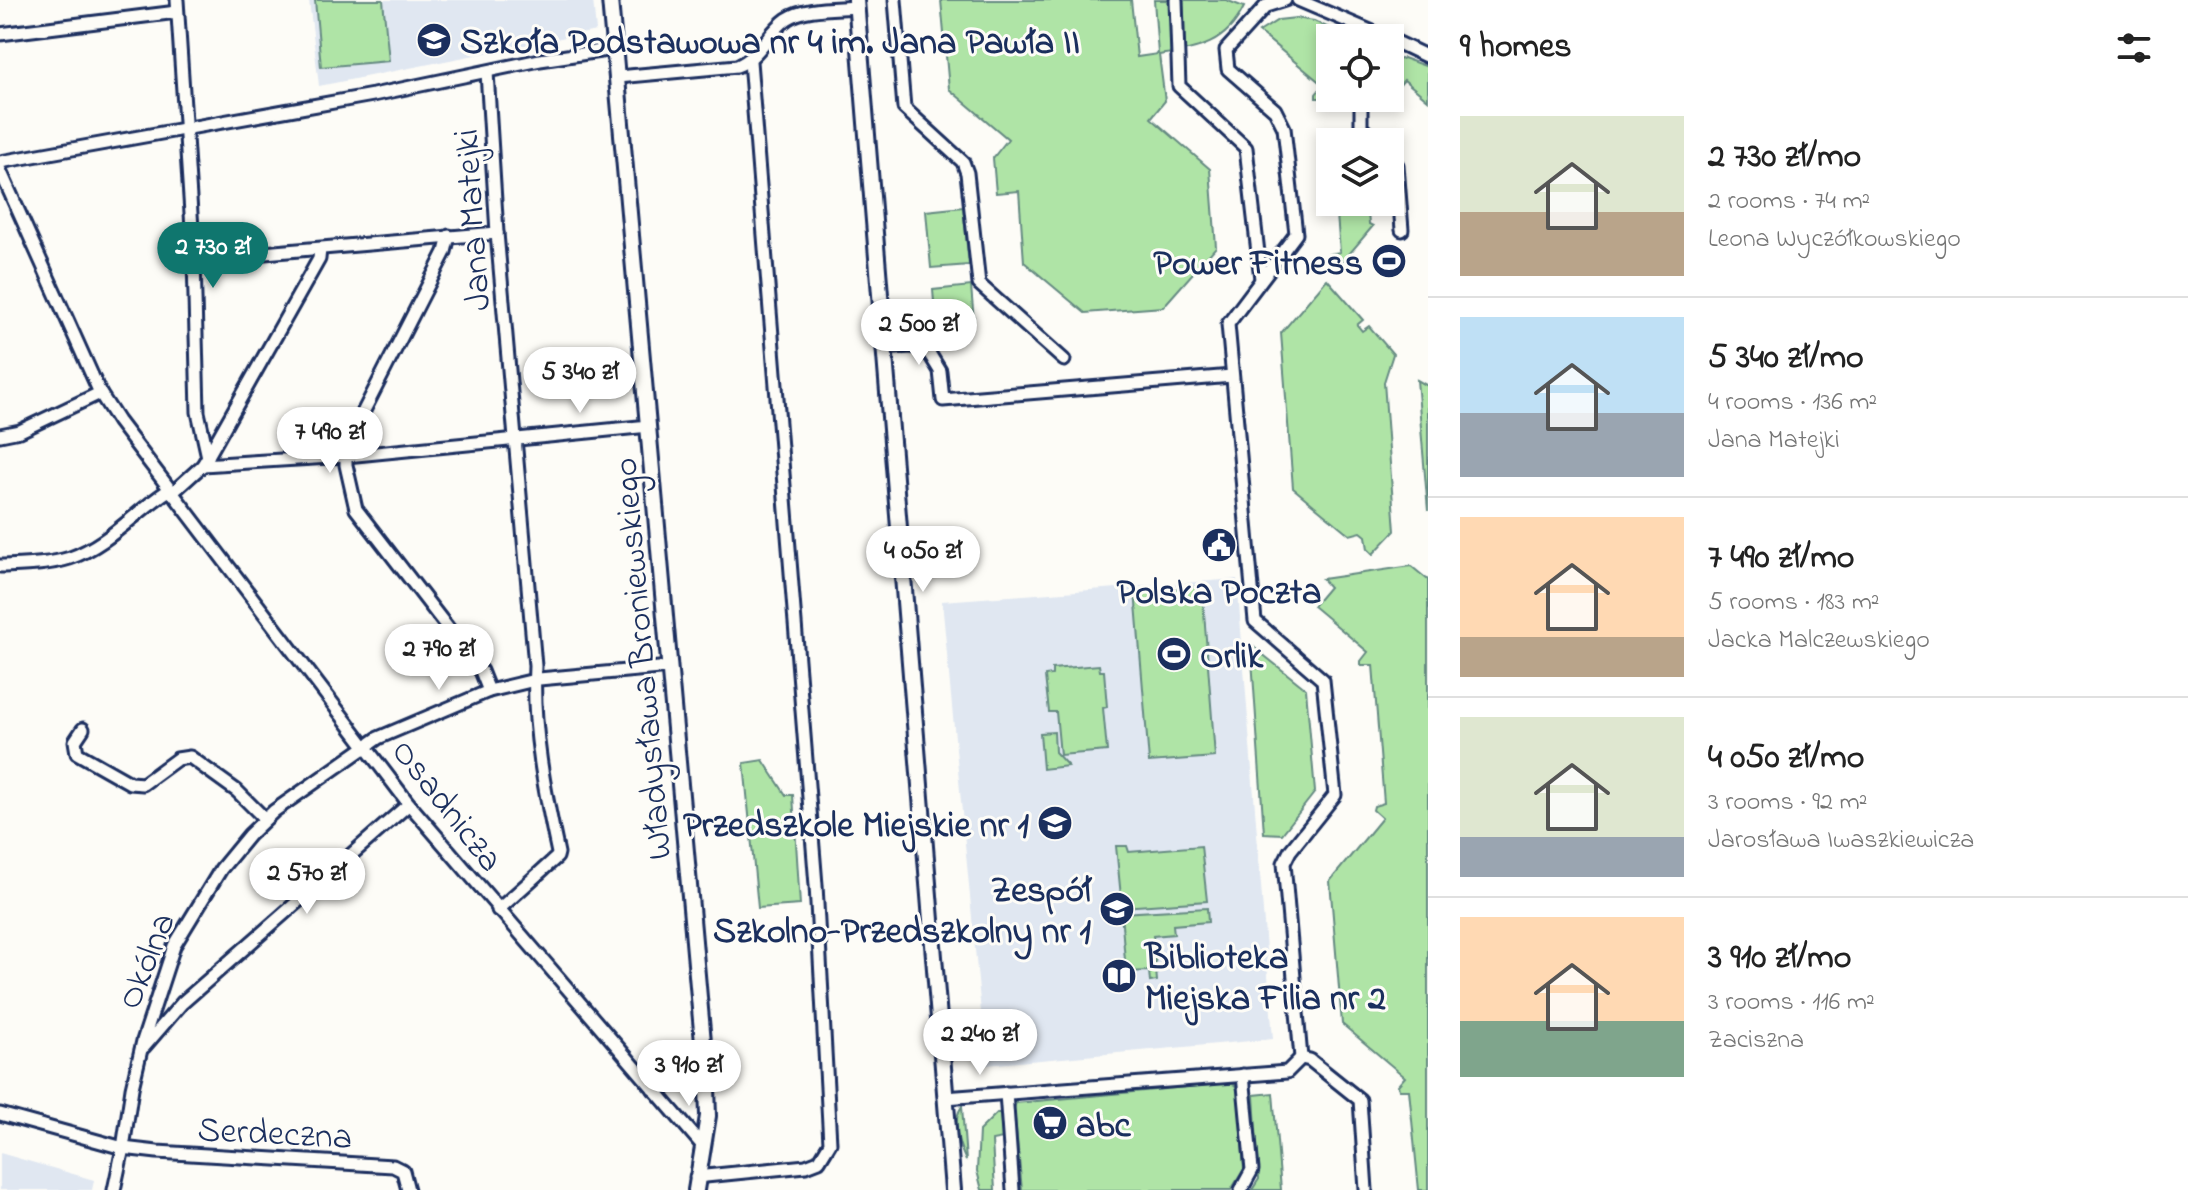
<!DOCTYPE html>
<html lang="en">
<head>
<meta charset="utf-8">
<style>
	body { margin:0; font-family:"Indie Flower",sans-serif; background:#f2f2f2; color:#222; height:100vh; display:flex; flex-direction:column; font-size:30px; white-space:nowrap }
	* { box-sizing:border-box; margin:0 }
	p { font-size:26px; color:#767676 }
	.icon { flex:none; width:44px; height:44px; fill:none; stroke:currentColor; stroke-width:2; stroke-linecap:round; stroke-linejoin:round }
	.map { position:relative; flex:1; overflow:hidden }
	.side { display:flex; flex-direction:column; background:#fff; width:760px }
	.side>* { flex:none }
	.fabs { position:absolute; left:1316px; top:24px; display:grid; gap:16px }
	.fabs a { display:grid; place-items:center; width:88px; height:88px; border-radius:0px; background:#fff; box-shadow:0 4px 12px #0003; font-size:40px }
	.price { position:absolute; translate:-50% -68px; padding:0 18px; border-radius:28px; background:#fff; color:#222; font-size:26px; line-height:52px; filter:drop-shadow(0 2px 4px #0008) }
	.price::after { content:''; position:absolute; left:50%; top:48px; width:24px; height:18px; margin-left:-12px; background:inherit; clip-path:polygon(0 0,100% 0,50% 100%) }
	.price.current { background:#0f766e; color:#fff }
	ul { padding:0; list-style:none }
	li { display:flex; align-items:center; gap:24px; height:200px; padding:0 32px }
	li+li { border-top:2px solid #e0e0e0 }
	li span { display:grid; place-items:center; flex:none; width:224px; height:160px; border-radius:0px; color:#555 }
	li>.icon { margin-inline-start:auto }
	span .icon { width:96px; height:96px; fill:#fffc; stroke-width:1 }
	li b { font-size:34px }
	h2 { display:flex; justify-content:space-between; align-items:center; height:96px; padding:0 32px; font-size:34px }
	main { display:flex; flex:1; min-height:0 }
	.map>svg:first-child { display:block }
</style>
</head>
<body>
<main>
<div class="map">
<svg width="1428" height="1190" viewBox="0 0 1428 1190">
	<rect width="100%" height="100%" fill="#fdfcf7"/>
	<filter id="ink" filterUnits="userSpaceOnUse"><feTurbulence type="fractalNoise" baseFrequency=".0125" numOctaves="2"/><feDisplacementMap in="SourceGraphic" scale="16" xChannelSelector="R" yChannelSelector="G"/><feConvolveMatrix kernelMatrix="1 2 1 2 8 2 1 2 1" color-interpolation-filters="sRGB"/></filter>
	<g filter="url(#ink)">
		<!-- built -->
		<g fill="#e0e7f1">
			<path d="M309 0H593L596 31 319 86Z"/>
			<path d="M1237 579 1273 1039 986 1065 942 601Z"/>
			<path d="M0 1153 94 1180 92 1190H0Z"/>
		</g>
		<!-- green -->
		<g fill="#afe4a6" stroke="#658a82" stroke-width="2">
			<path d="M315 0H383L389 61 321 67Z"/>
			<path d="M941 0H1131L1137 57 1158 54 1154 0H1226L1244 7C1225 46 1197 49 1159 55L1165 101 1151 118 1210 169 1216 247 1163 307 1085 313 1024 262 1019 191 996 193 993 158 1008 139 949 89Z"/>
			<path d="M1296 18 1314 21 1350 38H1330V98H1346V103L1328 105 1327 98H1316V94L1323 85 1259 32 1278 20Z"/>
			<path d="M1403 58 1428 67V100L1404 80 1390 96V64Z"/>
			<path d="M1336 202H1367L1369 224 1373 226 1339 266 1330 258 1329 254 1340 252Z"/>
			<path d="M963 207 969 265 931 268 926 211Z"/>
			<path d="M1327 279 1363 320 1357 325 1362 331 1369 326 1393 354 1384 382 1395 531 1373 554 1368 549 1366 536 1361 532 1350 535 1293 488 1281 333Z"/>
			<path d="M971 286 974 322 936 326 933 290Z"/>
			<path d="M1417 380 1428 386V511Z"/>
			<path d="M1411 566 1428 580V1190H1419L1409 1090H1399L1398 1085 1405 1077 1342 1024 1330 881 1382 818 1373 810 1374 806 1384 803 1373 665H1361V661L1368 652 1313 606 1329 587 1322 579Z"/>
			<path d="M1202 586 1215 757 1149 762 1135 591Z"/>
			<path d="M1251 645 1306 689 1315 792 1282 834 1264 833Z"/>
			<path d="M1099 665 1100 671H1104L1107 707 1103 708 1107 751 1060 755 1056 712H1049L1045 676 1052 675V669Z"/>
			<path d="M1054 732 1055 752 1068 766 1043 769 1040 733Z"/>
			<path d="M763 760 786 795H793L800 905 758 908 744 763Z"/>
			<path d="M1116 846H1127L1129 852 1201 846 1207 901 1122 907Z"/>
			<path d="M1207 908 1208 922 1173 925 1174 934 1153 936 1157 981 1150 982 1149 971 1126 972 1121 913Z"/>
			<path d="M1229 1083 1235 1085 1238 1091 1244 1169 1231 1190H1022L1014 1108 1016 1103Z"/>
			<path d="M1273 1093 1281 1190H1252L1259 1179 1254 1095Z"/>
			<path d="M962 1106 966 1161C959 1146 951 1122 962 1106Z"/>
			<path d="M997 1113H1000L1003 1139 992 1141 995 1190H982L977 1171 979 1131Z"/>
		</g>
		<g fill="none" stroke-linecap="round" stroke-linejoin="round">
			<defs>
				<g id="minor">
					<path d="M177 0 194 259 198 412 208 457"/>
					<path d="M895 0 904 108 963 162 967 173 979 284 1064 360"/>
					<path d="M1176 0 1179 86 1246 148 1261 279"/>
					<path d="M1285 0 1266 6 1226 50 1228 69 1275 110 1284 128 1296 234 1228 324 1255 621 1323 680 1335 795 1290 851 1284 863 1301 1058"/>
					<path d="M1298 0 1387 38"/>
					<path d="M0 34 177 12"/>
					<path d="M1390 39 1428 57"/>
					<path d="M487 72 497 233 535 666C532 728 545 793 558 853L557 857 498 910"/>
					<path d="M618 77 737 66C760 57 767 33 787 19 805 7 835 9 856 7"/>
					<path d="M1361 98V127L1376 142"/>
					<path d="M1390 157 1397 165 1402 230"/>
					<path d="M0 162 373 95 540 60 614 49"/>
					<path d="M0 170 100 393 118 421 409 804 702 1145"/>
					<path d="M449 236 445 252 352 434 346 456V465L356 509 481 671 489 691"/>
					<path d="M194 259 497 233"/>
					<path d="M884 348 911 346 926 348 940 371 943 400 1232 376"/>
					<path d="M0 435 20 431 100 393"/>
					<path d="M203 465 346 456 649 426"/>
					<path d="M172 493 203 465 319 259 320 249"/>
					<path d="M0 566C23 565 48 565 70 558 108 545 136 511 169 490"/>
					<path d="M83 729 75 741 77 753 130 783 143 784 177 759 190 757 237 791 265 819"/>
					<path d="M144 1047 182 1003 409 804"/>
					<path d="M1301 1058 1310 1060 1360 1100 1366 1190"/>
					<path d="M654 1090 705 1074"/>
					<path d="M1006 1093 1013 1190"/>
					<path d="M945 1098 1287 1072 1301 1058"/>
					<path d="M0 1114 123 1148 132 1088 143 1041 174 946 221 869 249 835 274 811 378 738 489 691 539 679 670 667"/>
					<path d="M696 1177 806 1166 819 1161 830 1143 816 885 750 61"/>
					<path d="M114 1190 123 1148 157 1152 393 1166 403 1171 408 1190"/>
					<path d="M1241 1190 1252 1170 1243 1075"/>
				</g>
				<g id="tertiary">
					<path d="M610 0 707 1087 708 1116 696 1190"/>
					<path d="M856 0 953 1190"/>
				</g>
			</defs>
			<!-- minor casing -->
			<use href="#minor" stroke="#1b2f5e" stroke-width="17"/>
			<!-- tertiary casing -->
			<use href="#tertiary" stroke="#1b2f5e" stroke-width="20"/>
			<!-- minor -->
			<use href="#minor" stroke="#fdfcf7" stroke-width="11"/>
			<!-- tertiary -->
			<use href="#tertiary" stroke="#fdfcf7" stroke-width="14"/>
		</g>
	</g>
	<!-- icons -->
	<defs>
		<symbol id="school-disc" viewBox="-11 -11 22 22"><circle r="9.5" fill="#1b2f5e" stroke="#fdfcf7"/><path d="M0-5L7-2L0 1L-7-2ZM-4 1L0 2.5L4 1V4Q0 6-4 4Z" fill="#fff"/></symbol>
		<symbol id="stadium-disc" viewBox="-11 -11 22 22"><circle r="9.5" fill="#1b2f5e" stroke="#fdfcf7"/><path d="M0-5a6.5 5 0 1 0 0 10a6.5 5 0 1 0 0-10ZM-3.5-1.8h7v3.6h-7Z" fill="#fff"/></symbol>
		<symbol id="civic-disc" viewBox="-11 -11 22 22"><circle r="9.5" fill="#1b2f5e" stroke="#fdfcf7"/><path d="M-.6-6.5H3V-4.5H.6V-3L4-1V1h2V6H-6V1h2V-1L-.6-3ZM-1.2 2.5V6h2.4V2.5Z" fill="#fff"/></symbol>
		<symbol id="library-disc" viewBox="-11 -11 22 22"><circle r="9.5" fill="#1b2f5e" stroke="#fdfcf7"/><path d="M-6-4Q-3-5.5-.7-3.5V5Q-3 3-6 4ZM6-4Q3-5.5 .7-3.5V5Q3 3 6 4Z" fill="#fff"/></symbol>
		<symbol id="supermarket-disc" viewBox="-11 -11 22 22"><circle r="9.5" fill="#1b2f5e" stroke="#fdfcf7"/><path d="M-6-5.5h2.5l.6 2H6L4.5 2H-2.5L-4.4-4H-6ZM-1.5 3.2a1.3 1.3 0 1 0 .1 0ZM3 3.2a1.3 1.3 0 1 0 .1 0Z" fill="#fff"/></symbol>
	</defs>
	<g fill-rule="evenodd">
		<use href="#school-disc" x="414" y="20" width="40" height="40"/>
		<use href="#stadium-disc" x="1369" y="241" width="40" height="40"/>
		<use href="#civic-disc" x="1199" y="525" width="40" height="40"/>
		<use href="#stadium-disc" x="1154" y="634" width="40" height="40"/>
		<use href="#school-disc" x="1035" y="803" width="40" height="40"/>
		<use href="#school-disc" x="1097" y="889" width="40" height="40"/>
		<use href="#library-disc" x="1099" y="956" width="40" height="40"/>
		<use href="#supermarket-disc" x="1030" y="1103" width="40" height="40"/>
	</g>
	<g text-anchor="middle" stroke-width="6" stroke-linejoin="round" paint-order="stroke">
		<!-- poi labels -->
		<g font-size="36" font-weight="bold" fill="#1b2f5e" stroke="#fdfcf7" text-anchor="start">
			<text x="460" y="53">Szkoła Podstawowa nr 4 im. Jana Pawła II</text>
			<text x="1363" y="274" text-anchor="end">Power Fitness</text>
			<text x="1219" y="603" text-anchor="middle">Polska Poczta</text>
			<text x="1200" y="667">Orlik</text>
			<text x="1029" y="836" text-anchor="end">Przedszkole Miejskie nr 1</text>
			<text x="1091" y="901" text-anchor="end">Zespół<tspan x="1091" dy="41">Szkolno-Przedszkolny nr 1</tspan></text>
			<text x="1145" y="968">Biblioteka<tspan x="1145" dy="41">Miejska Filia nr 2</tspan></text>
			<text x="1076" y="1136">abc</text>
		</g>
		<!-- street labels -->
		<g font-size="36" fill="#1b2f5e" stroke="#fdfcf7">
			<text transform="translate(470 220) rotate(-94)" y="13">Jana Matejki</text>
			<text transform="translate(640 659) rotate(-95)" y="13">Władysława Broniewskiego</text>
			<text transform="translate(449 804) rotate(52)" y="13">Osadnicza</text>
			<text transform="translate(144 960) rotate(-68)" y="13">Okólna</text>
			<text transform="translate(275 1131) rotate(3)" y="13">Serdeczna</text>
		</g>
	</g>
</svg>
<div class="fabs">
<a><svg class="icon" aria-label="locate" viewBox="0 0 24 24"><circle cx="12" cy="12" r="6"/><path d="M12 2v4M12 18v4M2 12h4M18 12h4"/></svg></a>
<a><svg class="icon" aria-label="layers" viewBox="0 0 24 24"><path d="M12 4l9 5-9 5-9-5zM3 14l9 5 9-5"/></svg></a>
</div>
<b class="price current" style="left:213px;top:290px">2 730 zł</b>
<b class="price" style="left:919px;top:367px">2 500 zł</b>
<b class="price" style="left:580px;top:415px">5 340 zł</b>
<b class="price" style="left:330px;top:475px">7 490 zł</b>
<b class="price" style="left:923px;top:594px">4 050 zł</b>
<b class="price" style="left:439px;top:692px">2 790 zł</b>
<b class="price" style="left:307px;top:916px">2 570 zł</b>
<b class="price" style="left:980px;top:1077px">2 240 zł</b>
<b class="price" style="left:689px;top:1108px">3 910 zł</b>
</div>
<section class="side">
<h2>9 homes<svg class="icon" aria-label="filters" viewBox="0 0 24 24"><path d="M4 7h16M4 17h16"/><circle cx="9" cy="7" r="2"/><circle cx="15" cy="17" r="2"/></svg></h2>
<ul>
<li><span style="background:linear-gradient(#dfe7d0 60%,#b9a48a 0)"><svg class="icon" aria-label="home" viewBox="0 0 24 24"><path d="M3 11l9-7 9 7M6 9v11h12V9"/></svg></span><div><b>2 730 zł/mo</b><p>2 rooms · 74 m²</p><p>Leona Wyczółkowskiego</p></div></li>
<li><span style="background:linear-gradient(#bfe0f5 60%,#9aa5b1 0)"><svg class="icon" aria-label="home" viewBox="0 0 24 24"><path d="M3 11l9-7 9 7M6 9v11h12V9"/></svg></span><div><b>5 340 zł/mo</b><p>4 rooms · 136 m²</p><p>Jana Matejki</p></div></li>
<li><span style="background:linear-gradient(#ffd9b3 75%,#b9a48a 0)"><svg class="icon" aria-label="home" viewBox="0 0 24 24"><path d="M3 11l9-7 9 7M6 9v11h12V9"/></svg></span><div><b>7 490 zł/mo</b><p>5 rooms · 183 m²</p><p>Jacka Malczewskiego</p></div></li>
<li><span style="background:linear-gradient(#dfe7d0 75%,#9aa5b1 0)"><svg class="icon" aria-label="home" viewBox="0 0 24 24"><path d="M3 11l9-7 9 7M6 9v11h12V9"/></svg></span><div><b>4 050 zł/mo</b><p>3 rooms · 92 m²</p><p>Jarosława Iwaszkiewicza</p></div></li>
<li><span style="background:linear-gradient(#ffd9b3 65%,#7fa58c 0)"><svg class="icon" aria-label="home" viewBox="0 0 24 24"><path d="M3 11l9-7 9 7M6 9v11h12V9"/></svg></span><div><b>3 910 zł/mo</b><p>3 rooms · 116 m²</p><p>Zaciszna</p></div></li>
</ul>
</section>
</main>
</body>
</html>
